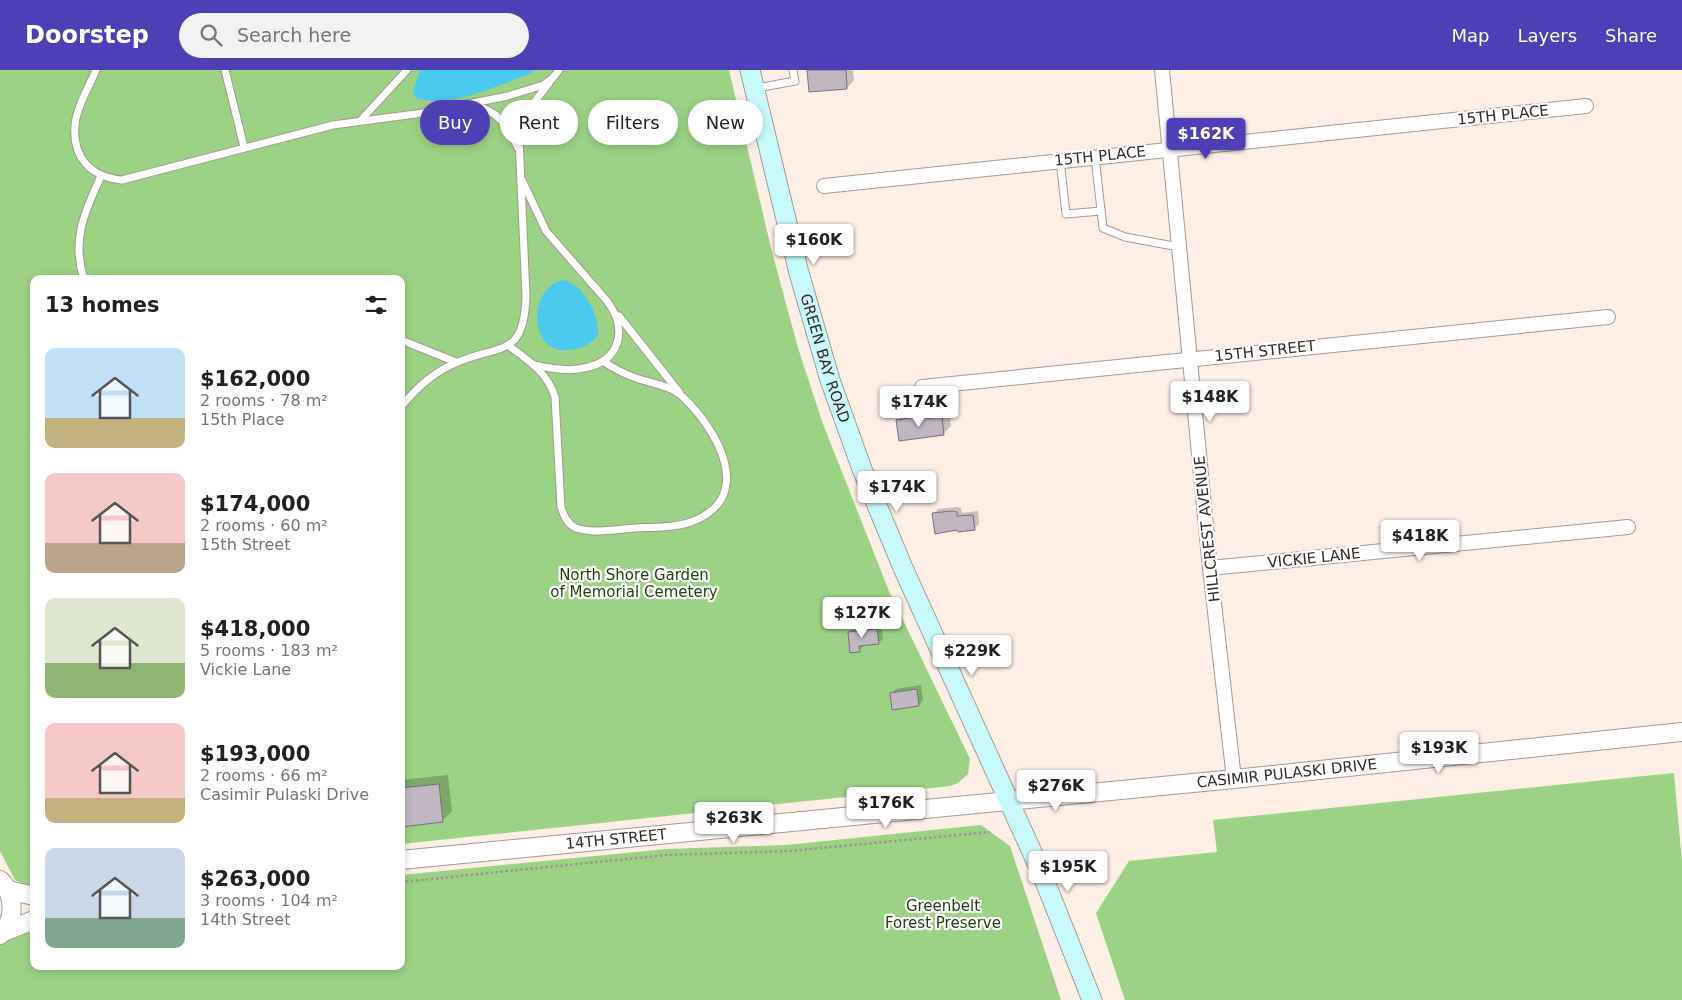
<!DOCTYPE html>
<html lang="en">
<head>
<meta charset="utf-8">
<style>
	body { margin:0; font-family:"DejaVu Sans",sans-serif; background:#f2f2f2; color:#202124; height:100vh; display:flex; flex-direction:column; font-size:19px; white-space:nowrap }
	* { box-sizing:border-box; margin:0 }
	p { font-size:16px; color:#757577 }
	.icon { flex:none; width:28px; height:28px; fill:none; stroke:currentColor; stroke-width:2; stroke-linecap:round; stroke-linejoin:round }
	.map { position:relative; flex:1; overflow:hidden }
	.drawer { position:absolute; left:30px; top:205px; width:375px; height:695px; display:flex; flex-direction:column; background:#fff; border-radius:10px; box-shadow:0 2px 8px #0003 }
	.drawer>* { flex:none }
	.guide { position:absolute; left:420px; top:30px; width:475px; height:45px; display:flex; gap:10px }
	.price { position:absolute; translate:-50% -42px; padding:0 11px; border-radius:5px; background:#fff; color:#222; font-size:16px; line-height:32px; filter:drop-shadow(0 1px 2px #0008) }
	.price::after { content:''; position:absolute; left:50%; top:30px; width:15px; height:11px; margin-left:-8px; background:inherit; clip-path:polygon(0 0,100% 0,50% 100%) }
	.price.on { background:#4f3fb6; color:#fff }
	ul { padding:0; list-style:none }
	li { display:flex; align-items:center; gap:15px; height:125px; padding:0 15px }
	li span { display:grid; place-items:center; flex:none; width:140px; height:100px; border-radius:10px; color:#555 }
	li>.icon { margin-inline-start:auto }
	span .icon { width:60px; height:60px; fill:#fffc; stroke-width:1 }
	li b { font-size:21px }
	h2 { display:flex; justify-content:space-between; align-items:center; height:60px; padding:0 15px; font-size:21px }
	.tag { padding:0 18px; border-radius:22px; background:#fff; box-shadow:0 2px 8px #0003; font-size:18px; line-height:45px }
	.tag.on { background:#4f3fb6; color:#fff }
	header { display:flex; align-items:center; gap:30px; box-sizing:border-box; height:70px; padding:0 25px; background:#4f3fb6; color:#fff }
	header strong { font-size:24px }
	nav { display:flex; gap:28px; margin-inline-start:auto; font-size:18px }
	.search { width:350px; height:45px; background:#f2f2f2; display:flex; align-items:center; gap:12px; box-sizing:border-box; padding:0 18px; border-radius:28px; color:#757577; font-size:19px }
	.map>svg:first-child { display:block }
</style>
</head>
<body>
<header>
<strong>Doorstep</strong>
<div class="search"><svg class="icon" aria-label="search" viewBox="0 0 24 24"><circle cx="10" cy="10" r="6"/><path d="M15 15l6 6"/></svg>Search here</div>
<nav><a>Map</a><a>Layers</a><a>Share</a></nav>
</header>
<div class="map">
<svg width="1682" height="930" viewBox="0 0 1682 930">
	<rect width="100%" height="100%" fill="#fdeee6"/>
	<!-- green -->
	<g fill="#9cd284">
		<path d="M0 0H729L772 182 798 278 823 354 889 521 970 689 968 704 958 713 950 716 401 774V209H34V819L15 810 0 781Z"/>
		<path d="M1674 703 1682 792V930H1125L1096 843 1129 791 1217 782 1213 750Z"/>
		<path d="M981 755 1010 776 1061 930H0V873L34 857V896H401V805L666 779 786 775Z"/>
	</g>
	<!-- water -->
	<g fill="#4cc9ee">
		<path d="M420 0H535L527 5C494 16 452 39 416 28L413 22Z"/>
		<path d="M563 210C584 214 599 245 598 265 590 275 581 279 568 280 527 284 529 216 563 210Z"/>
	</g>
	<!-- shadow -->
	<g fill="#0003">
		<path d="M808 0H853L854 10 847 18Z"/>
		<path d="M921 340 922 343 949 340 951 356 943 364 898 350 905 343Z"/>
		<path d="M957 437 961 438 962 443 978 441 979 454 974 459 934 444 938 439Z"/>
		<path d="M881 555 883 569 878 573 864 575 859 581 849 562 854 558Z"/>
		<path d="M921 615 923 630 919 635 891 623 896 619Z"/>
		<path d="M448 705 452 741 442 751 401 755V710Z"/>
	</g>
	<!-- building -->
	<g fill="#c0b7c3" stroke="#776f7a">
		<path d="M807 0H846L847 19 809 22Z"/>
		<path d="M915 347V349L942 347 944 365 899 371 896 350Z"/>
		<path d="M952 441 957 442V446L973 445 975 460 958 462 957 460 935 464 932 443Z"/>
		<path d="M877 559 879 574 859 576 860 582 850 583 848 562Z"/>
		<path d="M917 619 919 636 892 640 890 623Z"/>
		<path d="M439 714 443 752 401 757V718Z"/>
	</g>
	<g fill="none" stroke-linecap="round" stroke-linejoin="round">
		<defs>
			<g id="service">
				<path d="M96 0C89 17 77 36 75 55 72 88 91 107 122 110L333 55 423 43 508 26 543 15 552 9 559 0"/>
				<path d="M225 0 244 77"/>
				<path d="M757 18 795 11 793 0"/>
				<path d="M472 35C498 40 507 55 518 78"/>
				<path d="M361 50 407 0"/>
				<path d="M1095 87 1103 158 1125 167 1179 177"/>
				<path d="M1060 90 1066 144 1101 141"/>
				<path d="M522 110 546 161 607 231C628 259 621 291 584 298 567 302 550 298 534 295"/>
				<path d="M84 209C71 170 85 141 101 106"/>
				<path d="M619 246 679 322"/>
				<path d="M401 270 456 292"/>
				<path d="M509 276C528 290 548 303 555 327L561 437C564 446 567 454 576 458 594 464 618 459 636 458 656 457 678 458 696 450 755 424 716 359 684 328 671 315 653 314 636 308 624 304 613 298 603 291"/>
				<path d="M401 337C416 318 435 301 458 292 502 274 524 287 526 226L519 68 529 39 549 13"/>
			</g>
			<g id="minor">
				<path d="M1162 0 1210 498 1234 709"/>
				<path d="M824 116 1586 36"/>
				<path d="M922 317 1608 247"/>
				<path d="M1210 498 1628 457"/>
			</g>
			<g id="tertiary">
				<path id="s1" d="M401 790 1234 709 1682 662"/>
				<path d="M0 810C15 824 16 851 0 865"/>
				<path d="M8 820 34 826"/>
				<path d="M3 862 34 850"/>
			</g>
			<g id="secondary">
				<path id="s2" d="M750 0 799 203 830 310 862 399 903 498 1042 804 1092 930"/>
			</g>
		</defs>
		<!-- service casing -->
		<use href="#service" stroke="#a69891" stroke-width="9"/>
		<!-- minor casing -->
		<use href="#minor" stroke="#a69891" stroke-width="16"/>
		<!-- tertiary casing -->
		<use href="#tertiary" stroke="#a69891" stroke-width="20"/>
		<!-- secondary casing -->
		<use href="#secondary" stroke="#a69891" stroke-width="21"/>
		<!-- path -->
		<path stroke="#a09590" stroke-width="2.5" stroke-dasharray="2.5 2.5" stroke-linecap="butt" d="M401 812 666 785 789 781 990 762"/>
		<!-- service -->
		<use href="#service" stroke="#fff" stroke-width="7"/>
		<!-- minor -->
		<use href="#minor" stroke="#fff" stroke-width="14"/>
		<!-- tertiary -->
		<use href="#tertiary" stroke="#fff" stroke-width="18"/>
		<!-- secondary -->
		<use href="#secondary" stroke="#c8f9fb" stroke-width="19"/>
	</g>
	<g text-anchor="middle" stroke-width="4.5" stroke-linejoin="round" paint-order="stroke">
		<!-- street labels -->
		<g font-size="15" fill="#302b28" stroke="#fff">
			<text transform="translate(1503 45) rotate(-6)" y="5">15TH PLACE</text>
			<text transform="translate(1100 86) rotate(-6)" y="5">15TH PLACE</text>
			<text transform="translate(1265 281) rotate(-6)" y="5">15TH STREET</text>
			<text dy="5" stroke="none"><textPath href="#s2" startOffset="298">GREEN BAY ROAD</textPath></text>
			<text transform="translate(1207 459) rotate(-96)" y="5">HILLCREST AVENUE</text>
			<text transform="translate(1314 488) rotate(-6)" y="5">VICKIE LANE</text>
			<text dy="5" stroke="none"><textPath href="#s1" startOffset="890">CASIMIR PULASKI DRIVE</textPath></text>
			<text dy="5" stroke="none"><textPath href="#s1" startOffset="216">14TH STREET</textPath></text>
		</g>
		<!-- park labels -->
		<g font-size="15" fill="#1d3f09" stroke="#fff">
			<text x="634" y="510">North Shore Garden<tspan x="634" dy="17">of Memorial Cemetery</tspan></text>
			<text x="943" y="841">Greenbelt<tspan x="943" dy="17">Forest Preserve</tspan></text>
		</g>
	</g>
</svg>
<b class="price on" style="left:1206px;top:90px">$162K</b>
<b class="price" style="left:814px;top:196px">$160K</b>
<b class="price" style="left:1210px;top:353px">$148K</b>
<b class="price" style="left:919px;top:358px">$174K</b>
<b class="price" style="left:897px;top:443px">$174K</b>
<b class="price" style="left:1420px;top:492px">$418K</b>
<b class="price" style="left:862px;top:569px">$127K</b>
<b class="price" style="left:972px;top:607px">$229K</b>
<b class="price" style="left:1439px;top:704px">$193K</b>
<b class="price" style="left:1056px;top:742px">$276K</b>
<b class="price" style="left:886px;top:759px">$176K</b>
<b class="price" style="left:734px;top:774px">$263K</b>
<b class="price" style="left:1068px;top:823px">$195K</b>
<div class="guide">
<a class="tag on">Buy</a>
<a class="tag">Rent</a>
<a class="tag">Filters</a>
<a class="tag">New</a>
</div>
<section class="drawer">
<h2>13 homes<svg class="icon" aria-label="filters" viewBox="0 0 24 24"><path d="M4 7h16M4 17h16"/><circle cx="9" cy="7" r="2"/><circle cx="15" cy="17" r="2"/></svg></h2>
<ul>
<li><span style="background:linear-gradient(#bfe0f5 70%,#c2b280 0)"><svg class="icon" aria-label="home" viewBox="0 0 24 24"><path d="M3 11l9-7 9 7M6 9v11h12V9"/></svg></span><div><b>$162,000</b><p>2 rooms · 78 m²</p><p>15th Place</p></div></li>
<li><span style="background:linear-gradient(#f6c9c9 70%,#b9a48a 0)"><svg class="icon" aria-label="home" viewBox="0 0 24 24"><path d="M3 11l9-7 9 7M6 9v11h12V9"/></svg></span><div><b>$174,000</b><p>2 rooms · 60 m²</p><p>15th Street</p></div></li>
<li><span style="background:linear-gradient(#dfe7d0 65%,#8fb573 0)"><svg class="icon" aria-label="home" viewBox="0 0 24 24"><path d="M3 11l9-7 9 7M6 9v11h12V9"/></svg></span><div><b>$418,000</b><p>5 rooms · 183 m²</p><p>Vickie Lane</p></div></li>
<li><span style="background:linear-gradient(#f6c9c9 75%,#c2b280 0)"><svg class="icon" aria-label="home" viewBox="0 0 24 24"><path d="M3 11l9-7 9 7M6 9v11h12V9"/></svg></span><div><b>$193,000</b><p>2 rooms · 66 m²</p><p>Casimir Pulaski Drive</p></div></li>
<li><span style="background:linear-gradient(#c9d6e8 70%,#7fa58c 0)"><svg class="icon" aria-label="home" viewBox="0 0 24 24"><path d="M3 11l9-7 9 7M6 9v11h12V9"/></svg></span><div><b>$263,000</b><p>3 rooms · 104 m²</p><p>14th Street</p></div></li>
</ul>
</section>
</div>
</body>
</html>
